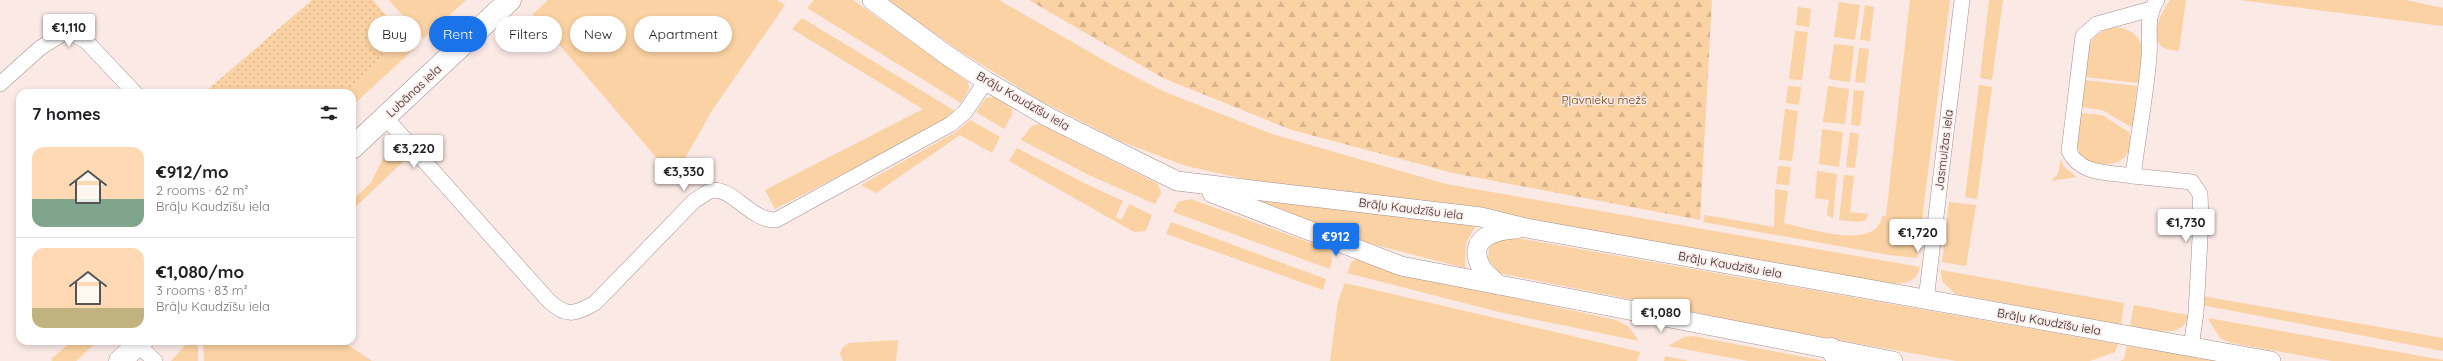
<!DOCTYPE html>
<html lang="en">
<head>
<meta charset="utf-8">
<style>
	body { margin:0; font-family:Quicksand,sans-serif; background:#f6f6f6; color:#202124; height:100vh; display:flex; flex-direction:column; font-size:15px; white-space:nowrap }
	* { box-sizing:border-box; margin:0 }
	p { font-size:13px; color:#757577 }
	.icon { flex:none; width:22px; height:22px; fill:none; stroke:currentColor; stroke-width:2; stroke-linecap:round; stroke-linejoin:round }
	.map { position:relative; flex:1; overflow:hidden }
	.side { position:absolute; left:16px; top:89px; width:340px; height:256px; display:flex; flex-direction:column; background:#fff; border-radius:12px; box-shadow:0 2px 6px #0003 }
	.side>* { flex:none }
	.banner { position:absolute; left:368px; top:16px; width:380px; height:36px; display:flex; gap:8px }
	.price { position:absolute; translate:-50% -34px; padding:0 9px; border-radius:4px; background:#fff; color:#222; font-size:13px; line-height:26px; filter:drop-shadow(0 1px 2px #0008) }
	.price::after { content:''; position:absolute; left:50%; top:24px; width:12px; height:9px; margin-left:-6px; background:inherit; clip-path:polygon(0 0,100% 0,50% 100%) }
	.price.on { background:#1a73e8; color:#fff }
	ul { padding:0; list-style:none }
	li { display:flex; align-items:center; gap:12px; height:100px; padding:0 16px }
	li+li { border-top:1px solid #e0e0e0 }
	li span { display:grid; place-items:center; flex:none; width:112px; height:80px; border-radius:12px; color:#555 }
	li>.icon { margin-inline-start:auto }
	span .icon { width:48px; height:48px; fill:#fffc; stroke-width:1 }
	li b { font-size:17px }
	h2 { display:flex; justify-content:space-between; align-items:center; height:48px; padding:0 16px; font-size:17px }
	.pill { padding:0 14px; border-radius:18px; background:#fff; box-shadow:0 2px 6px #0003; font-size:14px; line-height:36px }
	.pill.on { background:#1a73e8; color:#fff }
	.map>svg:first-child { display:block }
</style>
</head>
<body>
<div class="map">
<svg width="2443" height="361" viewBox="0 0 2443 361">
	<defs>
		<pattern id="forest-firs" width="22" height="20" patternUnits="userSpaceOnUse"><rect width="22" height="20" fill="#fad2a3"/><path d="M5 1l3.5 6h-7zM16 11l3.5 6h-7z" fill="#d7b48c"/></pattern>
		<pattern id="garden-dots" width="8" height="8" patternUnits="userSpaceOnUse"><rect width="8" height="8" fill="#fad2a3"/><path d="M2 2h.1M6 6h.1" fill="none" stroke="#d7b48c" stroke-width="1.8" stroke-linecap="round"/></pattern>
	</defs>
	<rect width="100%" height="100%" fill="#fbe9e6"/>
	<!-- grass -->
	<g fill="#fad2a3">
		<path d="M389 0H466L423 39Z"/>
		<path d="M548 0H777L785 5 711 112 674 178 533 14Z"/>
		<path d="M814 0H853L968 82 969 89 961 103 807 8Z"/>
		<path d="M887 0H999L1112 65 1165 92 1272 134 1446 184 1920 267C1917 282 1906 283 1893 284L1474 209 1272 185 1186 166 1120 141 1041 101 958 50Z"/>
		<path d="M1910 0H1950L1917 258 1889 255 1703 222 1705 215 1774 227 1775 189 1788 191 1784 223C1807 228 1877 252 1882 216H1886Z"/>
		<path d="M1989 0H2003L1992 80 1980 78Z"/>
		<path d="M2170 0H2186L2179 51C2174 50 2168 50 2164 48 2147 38 2162 11 2170 0Z"/>
		<path d="M2240 0H2406L2443 8V26Z"/>
		<path d="M1839 2 1860 5 1855 40 1834 37Z"/>
		<path d="M1865 5 1874 7 1870 41 1860 40Z"/>
		<path d="M1798 7 1811 9 1809 27 1796 25Z"/>
		<path d="M802 18 955 111 936 126 775 209 765 190 923 109 792 29Z"/>
		<path d="M2117 27C2151 34 2142 57 2138 83L2085 77C2088 50 2086 32 2117 27Z"/>
		<path d="M1795 31 1808 32 1802 80 1789 79Z"/>
		<path d="M406 39 414 49 352 106V93H345Z"/>
		<path d="M1834 44 1854 46 1850 82 1829 79Z"/>
		<path d="M1859 48 1869 49 1865 83 1855 82Z"/>
		<path d="M2084 80 2137 86 2133 128 2102 110 2081 107Z"/>
		<path d="M1979 85 1992 87 1977 199 1965 197Z"/>
		<path d="M1788 86 1801 87 1799 105 1786 103Z"/>
		<path d="M1828 86 1849 89 1845 124 1823 122Z"/>
		<path d="M1854 90 1864 91 1860 126 1851 125Z"/>
		<path d="M994 97 1012 109V115L1004 129 976 112 986 98Z"/>
		<path d="M1785 109 1798 111 1792 161 1779 160Z"/>
		<path d="M2080 113 2102 115 2130 133C2130 138 2131 145 2129 151 2119 172 2078 168 2077 143 2076 134 2079 122 2080 113Z"/>
		<path d="M970 120 1000 137 992 153 960 135 876 193 861 185 956 132Z"/>
		<path d="M1039 124 1158 184 1161 193 1155 204 1091 176 1021 140 1032 126Z"/>
		<path d="M1822 129 1843 132 1839 167 1819 164Z"/>
		<path d="M1850 132 1859 134 1855 168 1846 167Z"/>
		<path d="M393 145 406 159 352 210V200L371 183 387 150Z"/>
		<path d="M1017 148 1084 183 1123 201 1116 216 1119 219H1122L1129 204 1152 215 1146 231 1134 232 1009 161Z"/>
		<path d="M2061 159 2064 167 2077 177 2051 181 2058 174Z"/>
		<path d="M1778 166 1791 167 1789 185 1776 184Z"/>
		<path d="M1817 171 1837 174 1833 218 1827 215 1829 200 1815 198Z"/>
		<path d="M1844 175 1854 176 1850 212 1868 214 1866 220 1858 222 1839 220Z"/>
		<path d="M1233 197 1476 225 1466 243 1465 268 1356 240Z"/>
		<path d="M1191 199 1330 250 1332 260 1330 269 1173 212 1178 202Z"/>
		<path d="M1949 202 1976 205 1966 266 1942 262Z"/>
		<path d="M1171 222 1326 279 1323 290 1166 234Z"/>
		<path d="M1497 237H1511L2118 344 2115 352 2090 361H1956L1776 329 1499 273 1488 259 1489 247Z"/>
		<path d="M1357 258 1400 273 1616 320 1628 326 1639 341 1499 312 1347 273 1351 263Z"/>
		<path d="M1941 270 2124 303 2121 325 1955 294 1942 281Z"/>
		<path d="M1345 283 1640 352 1637 361H1330L1338 301Z"/>
		<path d="M2202 296 2443 338V351L2202 305Z"/>
		<path d="M2134 305 2188 315C2185 341 2146 329 2130 326Z"/>
		<path d="M2208 318 2443 360V361H2332L2231 343 2220 338Z"/>
		<path d="M1693 336 1825 361H1748L1668 346 1684 337Z"/>
		<path d="M898 340 896 361H843L840 354 842 348 849 343Z"/>
		<path d="M72 341H98L76 361H52L51 359Z"/>
		<path d="M203 341H342L372 361H204Z"/>
		<path d="M194 342 198 347V361H171L187 343Z"/>
		<path d="M2127 346 2230 361H2120L2124 359Z"/>
		<path d="M1665 356 1689 361H1664Z"/>
	</g>
	<!-- forest -->
	<path fill="url(#forest-firs)" d="M1029 0H1712L1700 220 1453 173 1292 130 1163 78Z"/>
	<!-- garden -->
	<path fill="url(#garden-dots)" d="M312 0H373L406 39 345 93H204Z"/>
	<g fill="none" stroke-linecap="round" stroke-linejoin="round">
		<defs>
			<g id="minor">
				<path d="M2151 9 2097 24 2083 36 2069 151C2080 175 2109 172 2133 176 2138 136 2146 96 2149 56 2151 36 2145 18 2157 0"/>
				<path d="M0 84 40 48 67 31 86 41 135 93"/>
				<path d="M385 117 548 300C566 317 574 315 595 303L694 201C699 198 704 194 710 191 730 184 750 221 776 220L951 124 965 112 986 81"/>
				<path d="M2133 176 2192 182 2200 194 2201 219 2196 313 2191 347"/>
				<path d="M1926 300 1962 0"/>
				<path d="M138 345 155 361"/>
			</g>
			<g id="tertiary">
				<path d="M872 0 948 56 986 81 1048 117 1177 181 1481 217 1526 228 2271 361"/>
				<path d="M1212 193 1401 266 1893 361"/>
				<path d="M1498 285C1493 279 1484 273 1481 267 1466 238 1495 230 1516 229"/>
			</g>
			<path id="secondary" d="M1831 349 1840 361"/>
			<g id="primary">
				<path d="M352 148 510 0"/>
				<path d="M120 361 142 341"/>
			</g>
		</defs>
		<!-- minor casing -->
		<use href="#minor" stroke="#a1918f" stroke-width="16"/>
		<!-- tertiary casing -->
		<use href="#tertiary" stroke="#a1918f" stroke-width="20"/>
		<!-- secondary casing -->
		<use href="#secondary" stroke="#a1918f" stroke-width="23"/>
		<!-- primary casing -->
		<use href="#primary" stroke="#a1918f" stroke-width="23"/>
		<!-- minor -->
		<use href="#minor" stroke="#fff" stroke-width="15"/>
		<!-- tertiary -->
		<use href="#tertiary" stroke="#fff" stroke-width="19"/>
		<!-- secondary -->
		<use href="#secondary" stroke="#fff" stroke-width="22"/>
		<!-- primary -->
		<use href="#primary" stroke="#fff" stroke-width="22"/>
	</g>
	<g text-anchor="middle" stroke-width="3" stroke-linejoin="round" paint-order="stroke">
		<!-- street labels -->
		<g font-size="12" fill="#322b2a" stroke="#fbe9e6">
			<text transform="translate(414 91) rotate(-43)" y="4">Lubānas iela</text>
			<text transform="translate(1023 101) rotate(30)" y="4">Brāļu Kaudzīšu iela</text>
			<text transform="translate(1944 150) rotate(-83)" y="4">Jasmuižas iela</text>
			<text transform="translate(1411 209) rotate(7)" y="4">Brāļu Kaudzīšu iela</text>
			<text transform="translate(1730 265) rotate(10)" y="4">Brāļu Kaudzīšu iela</text>
			<text transform="translate(2049 322) rotate(10)" y="4">Brāļu Kaudzīšu iela</text>
		</g>
		<!-- park labels -->
		<g font-size="12" fill="#6b4715" stroke="#fbe9e6">
			<text x="1604" y="104">Pļavnieku mežs</text>
		</g>
	</g>
</svg>
<b class="price" style="left:69px;top:48px">€1,110</b>
<b class="price" style="left:414px;top:169px">€3,220</b>
<b class="price" style="left:684px;top:192px">€3,330</b>
<b class="price" style="left:2186px;top:243px">€1,730</b>
<b class="price" style="left:1918px;top:253px">€1,720</b>
<b class="price on" style="left:1336px;top:257px">€912</b>
<b class="price" style="left:1661px;top:333px">€1,080</b>
<div class="banner">
<a class="pill">Buy</a>
<a class="pill on">Rent</a>
<a class="pill">Filters</a>
<a class="pill">New</a>
<a class="pill">Apartment</a>
</div>
<section class="side">
<h2>7 homes<svg class="icon" aria-label="filters" viewBox="0 0 24 24"><path d="M4 7h16M4 17h16"/><circle cx="9" cy="7" r="2"/><circle cx="15" cy="17" r="2"/></svg></h2>
<ul>
<li><span style="background:linear-gradient(#ffd9b3 65%,#7fa58c 0)"><svg class="icon" aria-label="home" viewBox="0 0 24 24"><path d="M3 11l9-7 9 7M6 9v11h12V9"/></svg></span><div><b>€912/mo</b><p>2 rooms · 62 m²</p><p>Brāļu Kaudzīšu iela</p></div></li>
<li><span style="background:linear-gradient(#ffd9b3 75%,#c2b280 0)"><svg class="icon" aria-label="home" viewBox="0 0 24 24"><path d="M3 11l9-7 9 7M6 9v11h12V9"/></svg></span><div><b>€1,080/mo</b><p>3 rooms · 83 m²</p><p>Brāļu Kaudzīšu iela</p></div></li>
</ul>
</section>
</div>
</body>
</html>
